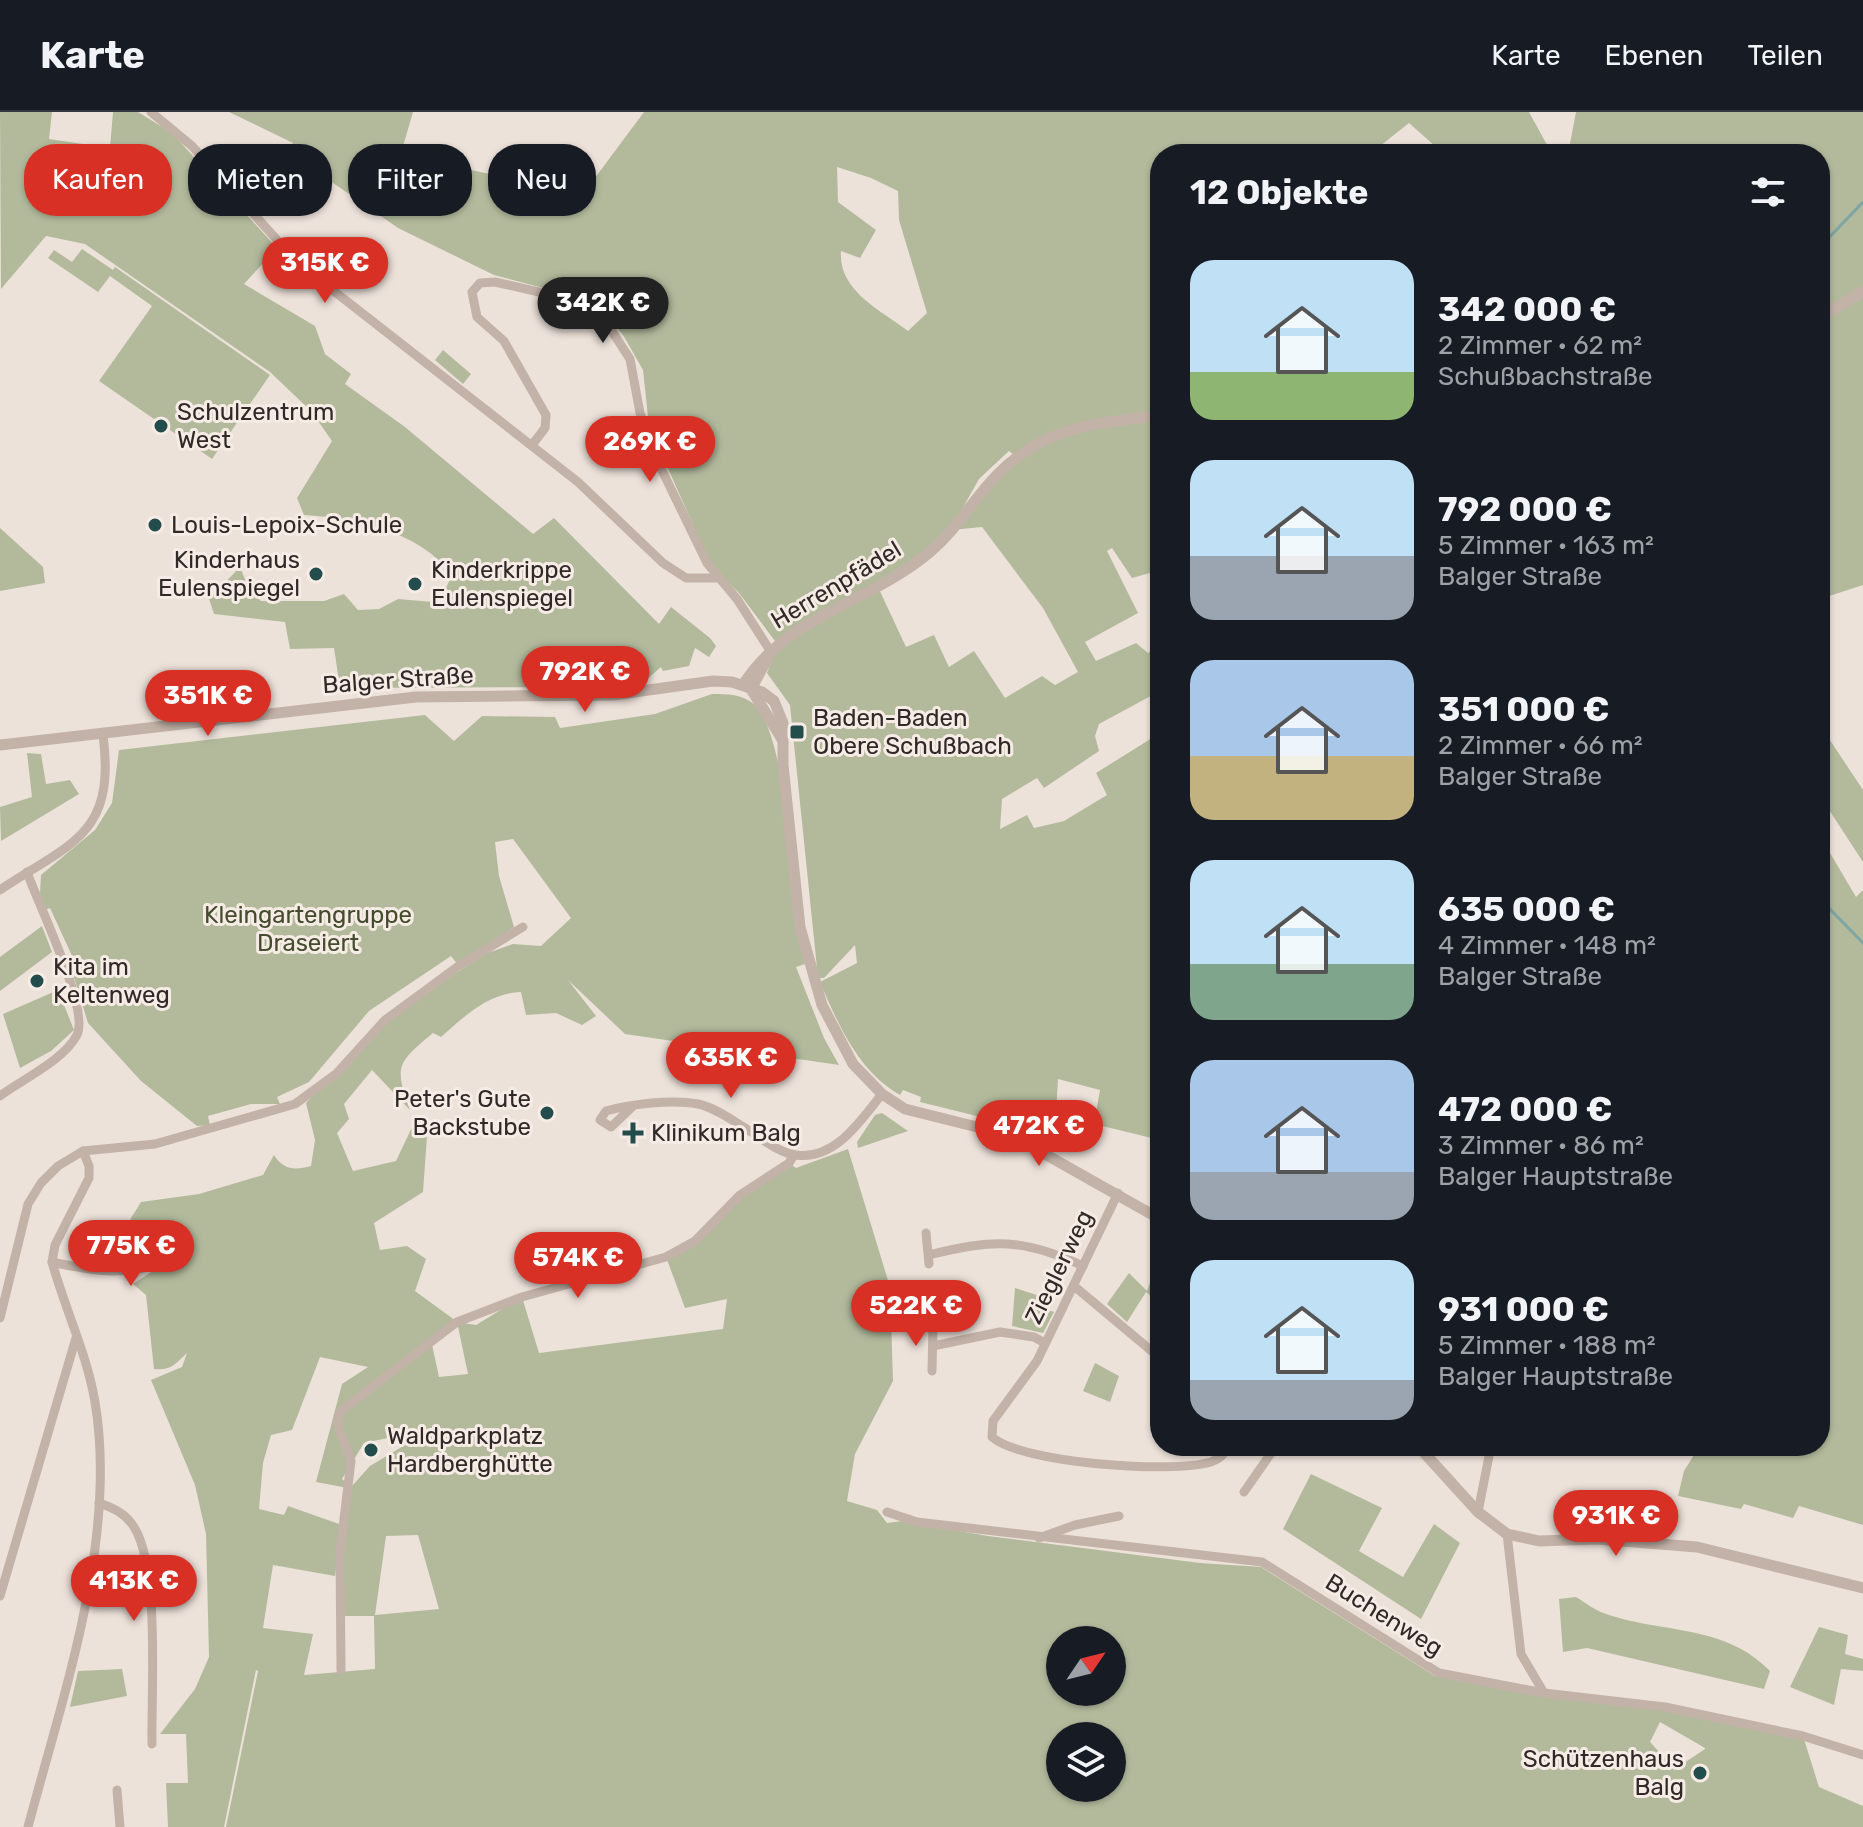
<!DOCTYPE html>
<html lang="de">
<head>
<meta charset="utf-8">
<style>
	body { margin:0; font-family:Rubik,sans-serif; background:#242831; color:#f1f3f6; height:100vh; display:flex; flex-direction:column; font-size:30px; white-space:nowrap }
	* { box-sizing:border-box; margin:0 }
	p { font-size:26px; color:#9ea1a6 }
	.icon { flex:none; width:44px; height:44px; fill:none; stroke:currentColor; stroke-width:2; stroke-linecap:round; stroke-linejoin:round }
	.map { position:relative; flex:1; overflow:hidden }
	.details { position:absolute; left:1150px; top:32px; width:680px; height:1312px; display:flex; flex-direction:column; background:#171b24; border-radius:32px; box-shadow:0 2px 6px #0004 }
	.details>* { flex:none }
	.hud { position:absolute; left:24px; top:32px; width:760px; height:72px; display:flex; gap:16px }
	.needle { width:52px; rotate:55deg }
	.controls { position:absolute; left:1046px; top:1514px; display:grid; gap:16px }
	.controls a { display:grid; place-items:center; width:80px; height:80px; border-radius:50%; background:#171b24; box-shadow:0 2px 6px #0004; font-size:40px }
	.price { position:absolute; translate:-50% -68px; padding:0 18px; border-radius:28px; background:#d93025; color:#fff; font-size:26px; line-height:52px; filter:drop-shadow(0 2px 4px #0008) }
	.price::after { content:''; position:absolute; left:50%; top:48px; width:24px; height:18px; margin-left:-12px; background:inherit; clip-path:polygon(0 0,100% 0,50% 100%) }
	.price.on { background:#222; color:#fff }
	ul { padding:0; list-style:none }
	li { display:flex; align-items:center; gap:24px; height:200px; padding:0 40px }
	li span { display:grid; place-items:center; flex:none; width:224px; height:160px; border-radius:24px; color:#555 }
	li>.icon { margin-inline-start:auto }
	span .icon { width:96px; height:96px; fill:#fffc; stroke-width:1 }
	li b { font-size:34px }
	h2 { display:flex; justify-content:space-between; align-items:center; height:96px; padding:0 40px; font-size:34px }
	.chip { padding:0 28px; border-radius:32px; background:#171b24; box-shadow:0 2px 6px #0004; font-size:28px; line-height:72px }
	.chip.on { background:#d93025; color:#fff }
	header { display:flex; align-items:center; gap:48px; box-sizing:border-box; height:112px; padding:0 40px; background:#171b24; border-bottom:2px solid #363941 }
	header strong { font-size:38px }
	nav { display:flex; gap:44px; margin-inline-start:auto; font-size:28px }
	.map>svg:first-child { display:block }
</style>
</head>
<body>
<header>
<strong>Karte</strong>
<nav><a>Karte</a><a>Ebenen</a><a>Teilen</a></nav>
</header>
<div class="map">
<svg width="1863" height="1715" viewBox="0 0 1863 1715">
	<rect width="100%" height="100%" fill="#ede2da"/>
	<!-- green -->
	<g fill="#b3ba9c" fill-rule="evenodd">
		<path d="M0 0H52L49 27 110 36 113 0H138L172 21 277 136 244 172 315 214 325 242 351 262 345 272 405 315 533 422 554 406 659 512 671 495 710 526 716 534 709 545 695 536 689 554 663 559 661 555 646 568 598 575 340 576 334 536 290 537 285 510 214 502 209 487 240 455 250 480 261 489H324L344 482 358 498 379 497 398 487 433 490 447 474 452 462C417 419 357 406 304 403L297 386 332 329 311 299 270 260 85 132 46 124 1 177Z"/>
		<path d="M229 0H413L397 55 465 72 471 58 583 82 644 0H1529L1552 42H1444L1409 11 1370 42H1160V181L1155 207 1160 246V298L1107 306 1014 343 1009 339 979 367 955 410C975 390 994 365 1017 348 1057 318 1112 314 1160 306V458L1132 466 1112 436 1107 439 1138 501 1085 530 1096 549 1136 531 1148 541 1160 534V579L1099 612 1095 624 1099 639 1044 676 1037 666 1002 687 1000 717 1027 703 1034 716 1064 709 1107 683 1096 661 1160 621V1028L1094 1012 1100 978 1058 967 1054 1036 1013 1013 920 990 921 985 903 978 900 983C858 959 838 912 820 870L857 851 855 833 824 866H818L790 593 767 561 778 533 739 481 711 453 649 314 643 258 623 223 600 195 605 180 585 176 582 186 494 163 398 116 287 39 293 31ZM837 55 871 66 898 79 899 108 927 201 908 219C881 198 838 179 841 139L860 146 876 118 838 90ZM982 415 1043 496 1078 560 1055 573 1042 564 1005 586 974 539 949 555 934 523 906 535 878 475 951 418Z"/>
		<path d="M1576 0H1863V174L1820 200V42H1568Z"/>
		<path d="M82 137 113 158 115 155 270 263 212 347 99 269 152 194 110 164 98 180 48 146 54 138 72 150Z"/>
		<path d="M1863 183V473L1820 487V208Z"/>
		<path d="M443 238 471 262 463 272 435 248Z"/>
		<path d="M0 416 43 455 45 471 0 479Z"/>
		<path d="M712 582C728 582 741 582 754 592 786 617 799 804 805 852L796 855 824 926 839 953 625 922 568 868 596 904 582 913 556 901 526 903 521 880C488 881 465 904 441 925L433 921C397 951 394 954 410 998L372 958 344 992 349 1007 337 1021 353 1059 396 1049 414 1011 428 1010 423 1080 374 1111 380 1138 407 1134 426 1147 415 1179 456 1209 431 1228 439 1265 468 1262 457 1210 476 1213 522 1185 539 1241 723 1217 727 1187 685 1196 666 1145 695 1129 740 1083 789 1051 796 1056 848 1037 890 1175 893 1269 855 1342 847 1389 877 1398 887 1411 902 1409 988 1424 1200 1451 1261 1455 1435 1564 1543 1584 1636 1592 1803 1624 1819 1675 1863 1694V1715H226L258 1559 256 1558 224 1715H168L166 1671H188L186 1622H160L195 1577 209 1545 206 1422 195 1373 151 1268 182 1255 187 1241C176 1251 172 1259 154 1257L146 1183 133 1172 160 1154 121 1161 104 1150 141 1090 199 1082 263 1063 274 1043C284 1059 296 1058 311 1054L315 1028 306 991 385 908 485 842 513 832 541 834 571 806 513 727 495 730 499 764 514 815 458 853 451 844 369 899 309 970 277 985 280 992H251L208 1004 210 1013 197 1014 141 969 88 911 73 862 79 859 50 796 45 798 40 781 41 763 95 718 112 691 119 638 425 603 454 629 482 604 555 605 560 616 655 602ZM320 1245 368 1255 342 1272 316 1370 348 1376 342 1413 288 1394 284 1403 259 1397 263 1351 271 1323 292 1318ZM402 1323 405 1333 370 1354 351 1375 342 1367 364 1331ZM418 1423 439 1497 375 1503 386 1424ZM338 1442 342 1504H374L375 1557 304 1563 313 1522 263 1516 273 1453 335 1464ZM1060 1528H1112V1580H1060ZM1660 1610 1705 1636V1637L1675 1657 1650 1630ZM1060 1624H1112V1676H1060Z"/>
		<path d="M1820 613 1863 678V750L1820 684Z"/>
		<path d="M27 641 41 642 46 672 70 668 79 682 1 729 0 695 32 685Z"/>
		<path d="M1820 724 1856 785 1863 778V1413L1799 1394 1793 1406 1744 1392 1741 1397 1678 1384 1684 1359 1694 1343 1674 1334H1698L1696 1339 1700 1334H1820Z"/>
		<path d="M42 814 52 840 0 879V845Z"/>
		<path d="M58 878 74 918 51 939 20 956 3 902Z"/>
		<path d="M882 1001 908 1019 858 1036 857 1030 875 1003Z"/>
		<path d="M1157 1151 1160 1192 1146 1180 1127 1210 1107 1192 1129 1161 1147 1179Z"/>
		<path d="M1015 1176 1043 1185 1045 1197 1054 1200 1043 1221 1012 1214Z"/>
		<path d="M1095 1251 1119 1264 1110 1290 1083 1279Z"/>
		<path d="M1311 1362 1382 1396 1359 1439 1403 1465 1434 1412 1460 1431 1421 1507 1283 1417Z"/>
		<path d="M1576 1485C1586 1491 1597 1500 1609 1503 1664 1521 1726 1513 1770 1559L1764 1577 1587 1536 1563 1540 1559 1487Z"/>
		<path d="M1819 1515 1848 1523 1845 1542 1863 1547V1559L1841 1557 1834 1593 1790 1575Z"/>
		<path d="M122 1557 127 1584 70 1595 78 1559Z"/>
	</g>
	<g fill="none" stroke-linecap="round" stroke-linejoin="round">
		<!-- stream -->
		<g stroke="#7da6a4" stroke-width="3">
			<path d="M1820 135 1863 90"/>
			<path d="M1820 787 1863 831"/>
		</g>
		<!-- minor -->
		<g stroke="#c3b2a7" stroke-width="9">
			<path d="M151 0 192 34 298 151 578 370 663 451 686 466H718"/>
			<path d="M532 333 545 316 546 303 504 229 477 205 472 180 480 171 495 170 591 192 597 196 630 247 640 301 657 348 707 451 737 487 771 540"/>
			<path d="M0 778C72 730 116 723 103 623"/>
			<path d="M0 984C23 967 64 948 77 923 90 897 38 792 27 760"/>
			<path d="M632 995 611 1015 600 1008 606 999C631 992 672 987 698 992 713 995 729 1006 742 1014 757 1023 778 1041 796 1043 835 1049 861 1008 882 982"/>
			<path d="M1118 1081 1037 1249 993 1309 992 1325C1021 1351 1172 1362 1211 1350 1220 1347 1224 1342 1229 1334"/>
			<path d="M926 1121 929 1152"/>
			<path d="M929 1143C993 1127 1023 1126 1083 1154"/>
			<path d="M52 1150C98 1160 116 1163 163 1152L176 1124"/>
			<path d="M1074 1174 1160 1246"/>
			<path d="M0 1206 28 1092 41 1071 58 1054 83 1039 155 1032 295 992 336 962 385 908 457 855 523 815"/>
			<path d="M933 1234 1000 1220 1034 1225 1045 1231"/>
			<path d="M932 1259 933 1214"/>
			<path d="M1244 1380 1276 1334"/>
			<path d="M99 1391C114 1396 126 1402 134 1415 160 1456 151 1581 152 1632"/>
			<path d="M887 1400 917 1410 1262 1450 1439 1561 1544 1581 1665 1595 1803 1624 1863 1643"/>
			<path d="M1478 1400 1491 1334"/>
			<path d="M1507 1422 1521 1542 1544 1581"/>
			<path d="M1039 1426 1075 1413 1119 1404"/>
			<path d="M0 1484 76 1226"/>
			<path d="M341 1558 340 1440 351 1349 337 1312 341 1299 457 1210 522 1185 666 1145 695 1129 740 1083 789 1051 794 1043"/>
			<path d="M117 1678 120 1715"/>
			<path d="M28 1715C63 1583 118 1427 95 1290 87 1242 65 1197 52 1150L55 1133 89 1066V1054L83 1039"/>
		</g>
		<!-- tertiary -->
		<g stroke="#c3b2a7" stroke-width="11">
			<path d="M1820 206 1863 179"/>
			<path d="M743 573C786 504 871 490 930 440 971 405 982 363 1036 333 1073 311 1119 309 1160 303"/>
			<path d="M751 577 782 627"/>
			<path d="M751 577 769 544"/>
			<path d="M0 633 416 585 613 583 713 569 732 570 762 580 774 589 783 611V653L800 815 822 893 853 952 882 982 905 997 1013 1024 1160 1107"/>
			<path d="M1418 1334 1478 1400 1507 1422 1539 1429 1597 1427 1697 1435 1863 1476"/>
		</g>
	</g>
	<!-- markers -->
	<g fill="#224d4c" stroke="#f6ece5" stroke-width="3">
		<circle cx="161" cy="314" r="8"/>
		<circle cx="155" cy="413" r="8"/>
		<circle cx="316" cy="462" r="8"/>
		<circle cx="415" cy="472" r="8"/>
		<rect x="789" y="612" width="16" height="16" rx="4"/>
		<circle cx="37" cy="869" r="8"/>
		<circle cx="547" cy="1001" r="8"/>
		<path d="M629 1009h8v8h8v8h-8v8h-8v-8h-8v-8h8z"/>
		<circle cx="371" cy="1338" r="8"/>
		<circle cx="1700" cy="1661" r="8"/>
	</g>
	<g text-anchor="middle" stroke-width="6" stroke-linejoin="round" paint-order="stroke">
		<!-- poi labels -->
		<g font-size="24" fill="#312927" stroke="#f6ece5" text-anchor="start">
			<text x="177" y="308">Schulzentrum<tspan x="177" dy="28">West</tspan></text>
			<text x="171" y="421">Louis-Lepoix-Schule</text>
			<text x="300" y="456" text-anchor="end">Kinderhaus<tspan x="300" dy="28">Eulenspiegel</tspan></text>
			<text x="431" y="466">Kinderkrippe<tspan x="431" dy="28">Eulenspiegel</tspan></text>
			<text x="813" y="614">Baden-Baden<tspan x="813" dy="28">Obere Schußbach</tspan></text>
			<text x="53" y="863">Kita im<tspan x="53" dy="28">Keltenweg</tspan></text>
			<text x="531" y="995" text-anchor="end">Peter's Gute<tspan x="531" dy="28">Backstube</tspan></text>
			<text x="651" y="1029">Klinikum Balg</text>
			<text x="387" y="1332">Waldparkplatz<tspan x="387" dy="28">Hardberghütte</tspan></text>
			<text x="1684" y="1655" text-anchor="end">Schützenhaus<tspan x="1684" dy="28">Balg</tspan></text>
		</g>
		<!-- street labels -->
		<g font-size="24" fill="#312927" stroke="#f6ece5">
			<text transform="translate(836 473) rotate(-31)" y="8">Herrenpfädel</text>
			<text transform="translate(398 568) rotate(-4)" y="8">Balger Straße</text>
			<text transform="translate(1059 1155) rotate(-64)" y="8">Zieglerweg</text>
			<text transform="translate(1384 1503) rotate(32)" y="8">Buchenweg</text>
		</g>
		<!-- park labels -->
		<g font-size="24" fill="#444c2e" stroke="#f6ece5">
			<text x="308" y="811">Kleingartengruppe<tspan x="308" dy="28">Draseiert</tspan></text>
		</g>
	</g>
</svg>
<div class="controls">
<a><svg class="needle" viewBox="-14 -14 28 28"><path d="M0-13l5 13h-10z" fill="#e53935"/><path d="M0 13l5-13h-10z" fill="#9ea1a6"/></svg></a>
<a><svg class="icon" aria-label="layers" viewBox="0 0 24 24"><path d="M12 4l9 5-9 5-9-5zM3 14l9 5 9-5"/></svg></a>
</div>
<b class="price" style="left:325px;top:193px">315K €</b>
<b class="price on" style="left:603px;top:233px">342K €</b>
<b class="price" style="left:650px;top:372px">269K €</b>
<b class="price" style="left:585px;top:602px">792K €</b>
<b class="price" style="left:208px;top:626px">351K €</b>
<b class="price" style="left:731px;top:988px">635K €</b>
<b class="price" style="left:1039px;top:1056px">472K €</b>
<b class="price" style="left:131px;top:1176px">775K €</b>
<b class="price" style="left:578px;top:1188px">574K €</b>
<b class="price" style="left:916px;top:1236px">522K €</b>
<b class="price" style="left:1616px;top:1446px">931K €</b>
<b class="price" style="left:134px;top:1511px">413K €</b>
<div class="hud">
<a class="chip on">Kaufen</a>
<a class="chip">Mieten</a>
<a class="chip">Filter</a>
<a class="chip">Neu</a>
</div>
<section class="details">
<h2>12 Objekte<svg class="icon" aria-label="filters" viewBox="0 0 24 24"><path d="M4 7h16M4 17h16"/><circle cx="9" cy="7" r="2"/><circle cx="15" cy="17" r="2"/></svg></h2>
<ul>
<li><span style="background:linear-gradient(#bfe0f5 70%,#8fb573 0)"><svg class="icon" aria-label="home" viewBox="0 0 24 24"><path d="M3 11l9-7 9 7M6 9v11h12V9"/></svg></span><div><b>342 000 €</b><p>2 Zimmer · 62 m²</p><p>Schußbachstraße</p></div></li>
<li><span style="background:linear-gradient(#bfe0f5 60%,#9aa5b1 0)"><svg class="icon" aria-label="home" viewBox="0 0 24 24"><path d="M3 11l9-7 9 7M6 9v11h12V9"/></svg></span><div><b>792 000 €</b><p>5 Zimmer · 163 m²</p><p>Balger Straße</p></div></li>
<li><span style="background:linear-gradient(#a9c7e8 60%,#c2b280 0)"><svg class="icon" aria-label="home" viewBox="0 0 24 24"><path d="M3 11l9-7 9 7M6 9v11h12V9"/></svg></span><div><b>351 000 €</b><p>2 Zimmer · 66 m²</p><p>Balger Straße</p></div></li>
<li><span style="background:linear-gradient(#bfe0f5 65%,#7fa58c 0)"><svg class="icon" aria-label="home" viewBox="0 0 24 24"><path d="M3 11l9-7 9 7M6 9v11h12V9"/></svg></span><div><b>635 000 €</b><p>4 Zimmer · 148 m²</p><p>Balger Straße</p></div></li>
<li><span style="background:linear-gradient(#a9c7e8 70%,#9aa5b1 0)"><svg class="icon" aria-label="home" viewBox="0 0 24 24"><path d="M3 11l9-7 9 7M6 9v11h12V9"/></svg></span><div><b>472 000 €</b><p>3 Zimmer · 86 m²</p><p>Balger Hauptstraße</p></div></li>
<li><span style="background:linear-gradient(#bfe0f5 75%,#9aa5b1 0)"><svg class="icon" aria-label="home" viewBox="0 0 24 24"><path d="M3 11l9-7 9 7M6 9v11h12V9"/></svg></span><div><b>931 000 €</b><p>5 Zimmer · 188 m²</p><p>Balger Hauptstraße</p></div></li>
</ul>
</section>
</div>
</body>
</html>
